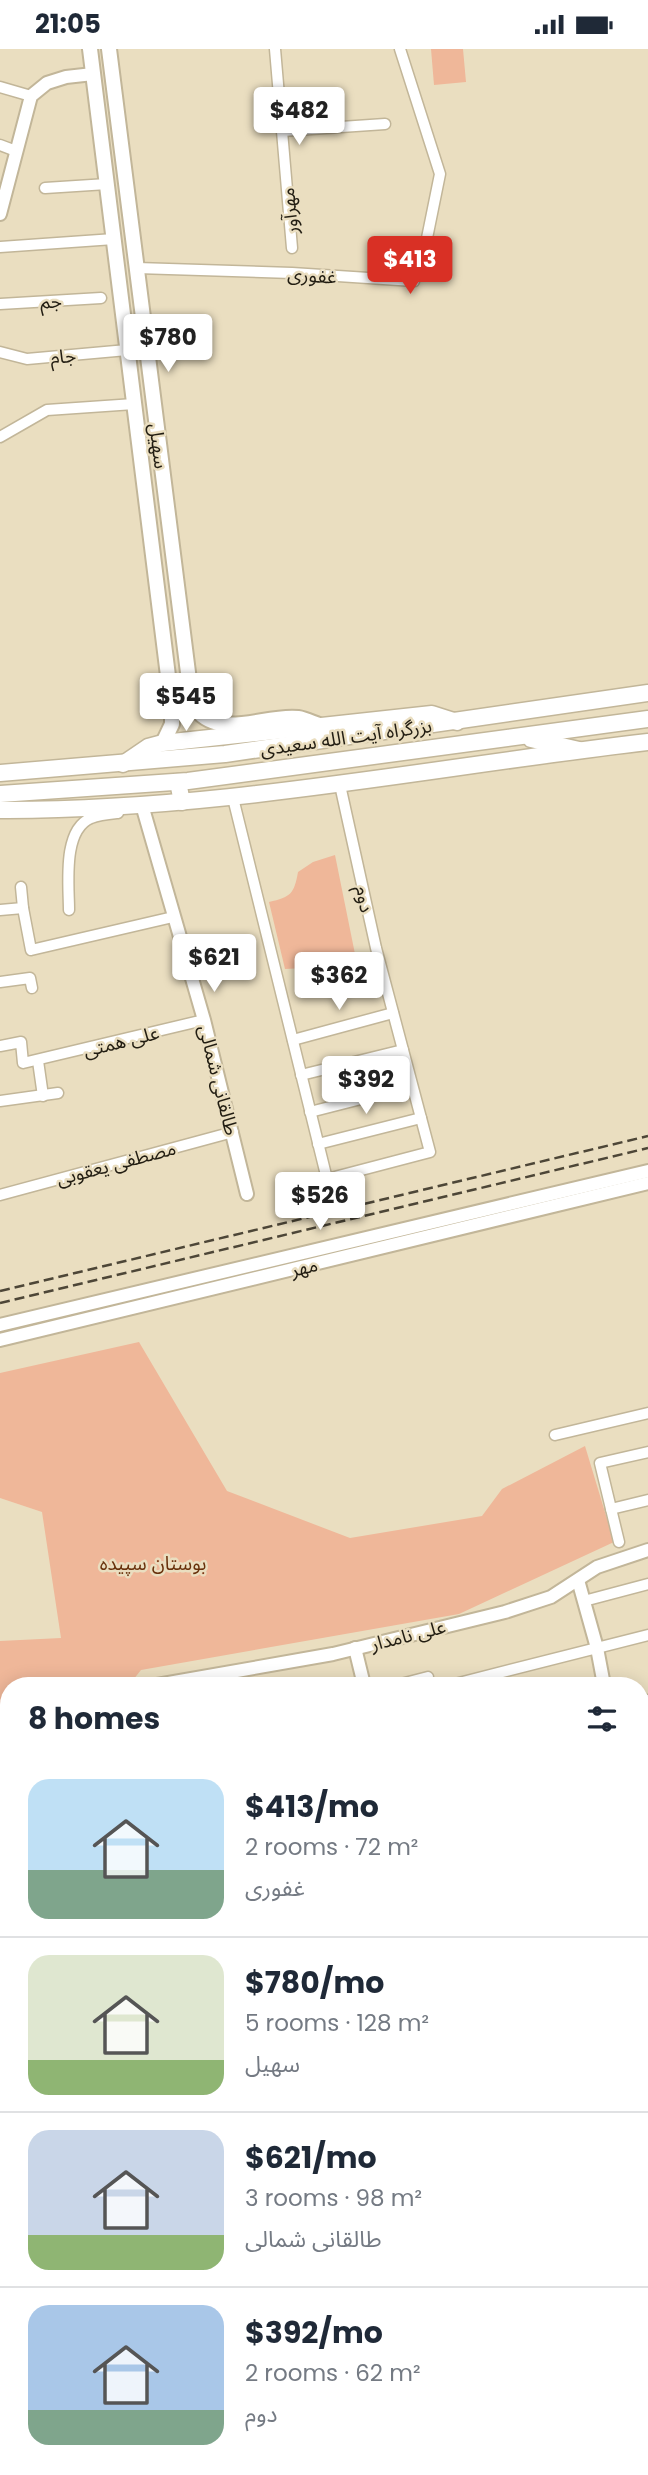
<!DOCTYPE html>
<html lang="en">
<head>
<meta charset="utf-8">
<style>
	body { margin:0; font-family:Poppins,"Noto Sans Arabic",sans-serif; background:#f6f6f7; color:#1f2937; height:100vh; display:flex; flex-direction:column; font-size:26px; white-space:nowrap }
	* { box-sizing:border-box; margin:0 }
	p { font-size:23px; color:#747a83 }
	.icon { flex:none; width:38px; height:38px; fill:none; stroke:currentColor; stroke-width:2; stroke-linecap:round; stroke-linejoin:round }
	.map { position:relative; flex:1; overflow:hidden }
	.drawer { position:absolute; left:0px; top:1628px; width:649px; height:800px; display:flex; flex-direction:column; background:#fff; border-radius:28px 28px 0 0; box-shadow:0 4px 18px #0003 }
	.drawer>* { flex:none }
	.price { position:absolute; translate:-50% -60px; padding:0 16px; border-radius:7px; background:#fff; color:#222; font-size:23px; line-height:46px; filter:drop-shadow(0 2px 4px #0008) }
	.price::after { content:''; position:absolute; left:50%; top:42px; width:21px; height:16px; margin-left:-10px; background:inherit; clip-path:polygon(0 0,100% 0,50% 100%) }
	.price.current { background:#d93025; color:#fff }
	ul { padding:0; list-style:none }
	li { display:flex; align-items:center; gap:21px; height:175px; padding:0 28px }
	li+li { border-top:2px solid #e0e1e3 }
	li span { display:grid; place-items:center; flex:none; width:196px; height:140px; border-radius:21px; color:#555 }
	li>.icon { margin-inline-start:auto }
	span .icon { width:84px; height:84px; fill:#fffc; stroke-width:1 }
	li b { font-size:30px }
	h2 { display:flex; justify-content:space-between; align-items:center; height:84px; padding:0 28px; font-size:30px }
	.status { display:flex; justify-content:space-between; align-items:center; height:49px; padding:0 35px; background:#fff; direction:ltr }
	.status svg { height:19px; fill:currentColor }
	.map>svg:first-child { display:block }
</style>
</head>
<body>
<div class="status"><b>21:05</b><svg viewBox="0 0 49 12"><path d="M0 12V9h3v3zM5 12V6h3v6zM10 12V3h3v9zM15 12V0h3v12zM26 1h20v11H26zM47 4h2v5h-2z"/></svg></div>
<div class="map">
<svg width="648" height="2426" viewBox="0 0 648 2426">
	<rect width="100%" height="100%" fill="#eadec0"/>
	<!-- green -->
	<g fill="#efb799">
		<path d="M431 0H463L466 33 434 36Z"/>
		<path d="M335 806 355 905 345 919 323 927 305 919 285 920 269 853C291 848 294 845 298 823L313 813Z"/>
		<path d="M139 1293 227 1442 350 1489 482 1467 502 1440 585 1397 614 1493 459 1565 141 1621 129 1636H9V2009H0V1592L61 1589 42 1463 0 1449V1324Z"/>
		<path d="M0 2086 9 2087V2201L0 2200Z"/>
	</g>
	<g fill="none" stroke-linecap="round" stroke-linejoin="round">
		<defs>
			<g id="minor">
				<path d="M275 0 292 199"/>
				<path d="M0 38 31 47"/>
				<path d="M282 82 385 75"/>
				<path d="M0 96 16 102"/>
				<path d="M45 139 107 135"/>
				<path d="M0 198 114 190"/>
				<path d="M137 219 292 224 414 232 426 194 440 125 400 0"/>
				<path d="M0 255 101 249"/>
				<path d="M0 303 27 310 127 301"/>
				<path d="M0 388 47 361 134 355"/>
				<path d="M233 749 327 1130 430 1103 376 899 340 736"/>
				<path d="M23 859 31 901 173 868"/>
				<path d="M0 861 23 859 21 838"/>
				<path d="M69 861C69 836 62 781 91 769 99 766 109 765 118 764"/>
				<path d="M0 933 30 929 32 939"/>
				<path d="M293 991 393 964"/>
				<path d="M0 997 21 993 23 1014 204 971"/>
				<path d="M38 1012 43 1047"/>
				<path d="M301 1026 403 1001"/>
				<path d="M0 1052 58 1044"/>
				<path d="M310 1063 412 1037"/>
				<path d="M318 1095 421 1069"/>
				<path d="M0 1146 233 1083"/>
				<path d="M555 1386 648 1364"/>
				<path d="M611 1460 648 1451"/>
				<path d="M619 1493 600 1414 648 1403"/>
				<path d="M584 1552 648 1535"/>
				<path d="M397 1636 428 1628"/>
				<path d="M451 1636 648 1586"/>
				<path d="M640 1652 648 1651"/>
				<path d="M640 1717 648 1715"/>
				<path d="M640 1768 648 1766"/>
				<path d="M640 1871 648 1869"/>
				<path d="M640 1954 648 1953"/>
				<path d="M640 2123H648"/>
				<path d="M0 2207 9 2208"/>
				<path d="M640 2218H648"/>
				<path d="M0 2272 9 2273"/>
				<path d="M0 2321H9"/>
				<path d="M0 2373 9 2374"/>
				<path d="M640 2392 648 2394"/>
				<path d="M246 2418 247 2426"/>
				<path d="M50 2426 52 2418"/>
				<path d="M191 2426 233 2418"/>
			</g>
			<g id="tertiary">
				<path d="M0 165 31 47 47 34 66 28 93 25"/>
				<path d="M142 756 204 971 247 1145"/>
				<path d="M0 1276 648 1122"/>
				<path d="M0 1291 648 1134"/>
				<path d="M578 1531 597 1599 604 1636"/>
				<path d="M355 1599 364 1636"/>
				<path d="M157 1636 333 1605 505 1563 551 1548 597 1518 648 1501"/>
				<path d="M640 1789 648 1820"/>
				<path d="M0 2015H9"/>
				<path d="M640 2019 648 2018"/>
				<path d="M0 2031H9"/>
				<path d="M640 2327H648"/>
				<path d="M482 2418 483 2426"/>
			</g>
			<g id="secondary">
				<path d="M90 0 172 659V675L163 694"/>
				<path d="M109 0 192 655C217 694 263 665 298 669 305 670 313 674 319 676"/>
			</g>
			<g id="primary">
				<path d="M123 715 148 698 163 694 432 665 457 673"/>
				<path d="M0 761C218 762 432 718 648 693"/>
			</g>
			<g id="trunk">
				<path d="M531 690 579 701"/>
				<path d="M0 724 225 705 648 644"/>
				<path d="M178 733 182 753"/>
				<path d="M0 745 188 732 648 670"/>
			</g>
		</defs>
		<!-- minor casing -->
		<use href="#minor" stroke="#c2b699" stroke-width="13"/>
		<!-- tertiary casing -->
		<use href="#tertiary" stroke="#c2b699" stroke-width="16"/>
		<!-- secondary casing -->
		<use href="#secondary" stroke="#c2b699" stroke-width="18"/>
		<!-- primary casing -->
		<use href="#primary" stroke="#c2b699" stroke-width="19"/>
		<!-- trunk casing -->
		<use href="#trunk" stroke="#c2b699" stroke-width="19"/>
		<!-- minor -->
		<use href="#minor" stroke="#fff" stroke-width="10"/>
		<!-- tertiary -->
		<use href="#tertiary" stroke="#fff" stroke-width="12"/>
		<!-- secondary -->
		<use href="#secondary" stroke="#fff" stroke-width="14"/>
		<!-- primary -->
		<use href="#primary" stroke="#fff" stroke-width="16"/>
		<!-- trunk -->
		<use href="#trunk" stroke="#fff" stroke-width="16"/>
		<!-- rail -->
		<g stroke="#4d4637" stroke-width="2.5" stroke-dasharray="10 5" stroke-linecap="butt">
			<path d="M0 1242 648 1087"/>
			<path d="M0 1254 648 1099"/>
		</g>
	</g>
	<g text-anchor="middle" stroke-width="5" stroke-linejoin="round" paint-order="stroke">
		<!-- street labels -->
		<g font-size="19" fill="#221d12" stroke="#eadec0">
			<text transform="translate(289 162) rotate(-95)" y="7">مهرآور</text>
			<text transform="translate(312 226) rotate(4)" y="7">غفوری</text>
			<text transform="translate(51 252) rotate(-3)" y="7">جم</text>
			<text transform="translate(63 307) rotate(-5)" y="7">جام</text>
			<text transform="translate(159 397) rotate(83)" y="7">سهیل</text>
			<text transform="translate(346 688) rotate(-8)" y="7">بزرگراه آیت الله سعیدی</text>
			<text transform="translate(365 850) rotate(78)" y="7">دوم</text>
			<text transform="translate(121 992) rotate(-14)" y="7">علی همتی</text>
			<text transform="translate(219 1031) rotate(76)" y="7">طالقانی شمالی</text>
			<text transform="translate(116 1114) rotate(-15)" y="7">مصطفی یعقوبی</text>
			<text transform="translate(304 1218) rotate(-14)" y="7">مهر</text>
			<text transform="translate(408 1586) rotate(-14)" y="7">علی نامدار</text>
		</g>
		<!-- park labels -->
		<g font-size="19" fill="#68310b" stroke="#eadec0">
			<text x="153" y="1521">بوستان سپیده</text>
		</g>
	</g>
</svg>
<b class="price" style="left:299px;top:98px">$482</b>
<b class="price current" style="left:410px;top:247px">$413</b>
<b class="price" style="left:168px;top:325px">$780</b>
<b class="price" style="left:186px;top:684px">$545</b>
<b class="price" style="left:214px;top:945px">$621</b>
<b class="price" style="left:339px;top:963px">$362</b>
<b class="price" style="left:366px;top:1067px">$392</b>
<b class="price" style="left:320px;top:1183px">$526</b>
<section class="drawer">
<h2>8 homes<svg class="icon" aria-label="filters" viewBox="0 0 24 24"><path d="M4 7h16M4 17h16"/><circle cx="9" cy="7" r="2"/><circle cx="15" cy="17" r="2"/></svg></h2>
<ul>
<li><span style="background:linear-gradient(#bfe0f5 65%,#7fa58c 0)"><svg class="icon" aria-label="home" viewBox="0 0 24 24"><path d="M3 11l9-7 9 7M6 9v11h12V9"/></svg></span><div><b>$413/mo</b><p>2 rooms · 72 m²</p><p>غفوری</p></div></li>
<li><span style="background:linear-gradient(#dfe7d0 75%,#8fb573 0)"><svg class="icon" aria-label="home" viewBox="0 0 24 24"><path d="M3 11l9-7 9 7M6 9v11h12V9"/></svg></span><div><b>$780/mo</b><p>5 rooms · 128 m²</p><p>سهیل</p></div></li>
<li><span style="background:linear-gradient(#c9d6e8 75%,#8fb573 0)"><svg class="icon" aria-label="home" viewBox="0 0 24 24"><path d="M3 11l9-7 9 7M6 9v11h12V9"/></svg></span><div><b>$621/mo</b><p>3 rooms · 98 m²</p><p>طالقانی شمالی</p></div></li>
<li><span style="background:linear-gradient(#a9c7e8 75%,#7fa58c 0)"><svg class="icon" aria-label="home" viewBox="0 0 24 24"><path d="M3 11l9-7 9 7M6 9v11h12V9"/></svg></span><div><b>$392/mo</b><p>2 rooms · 62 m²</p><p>دوم</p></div></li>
</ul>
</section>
</div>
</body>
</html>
